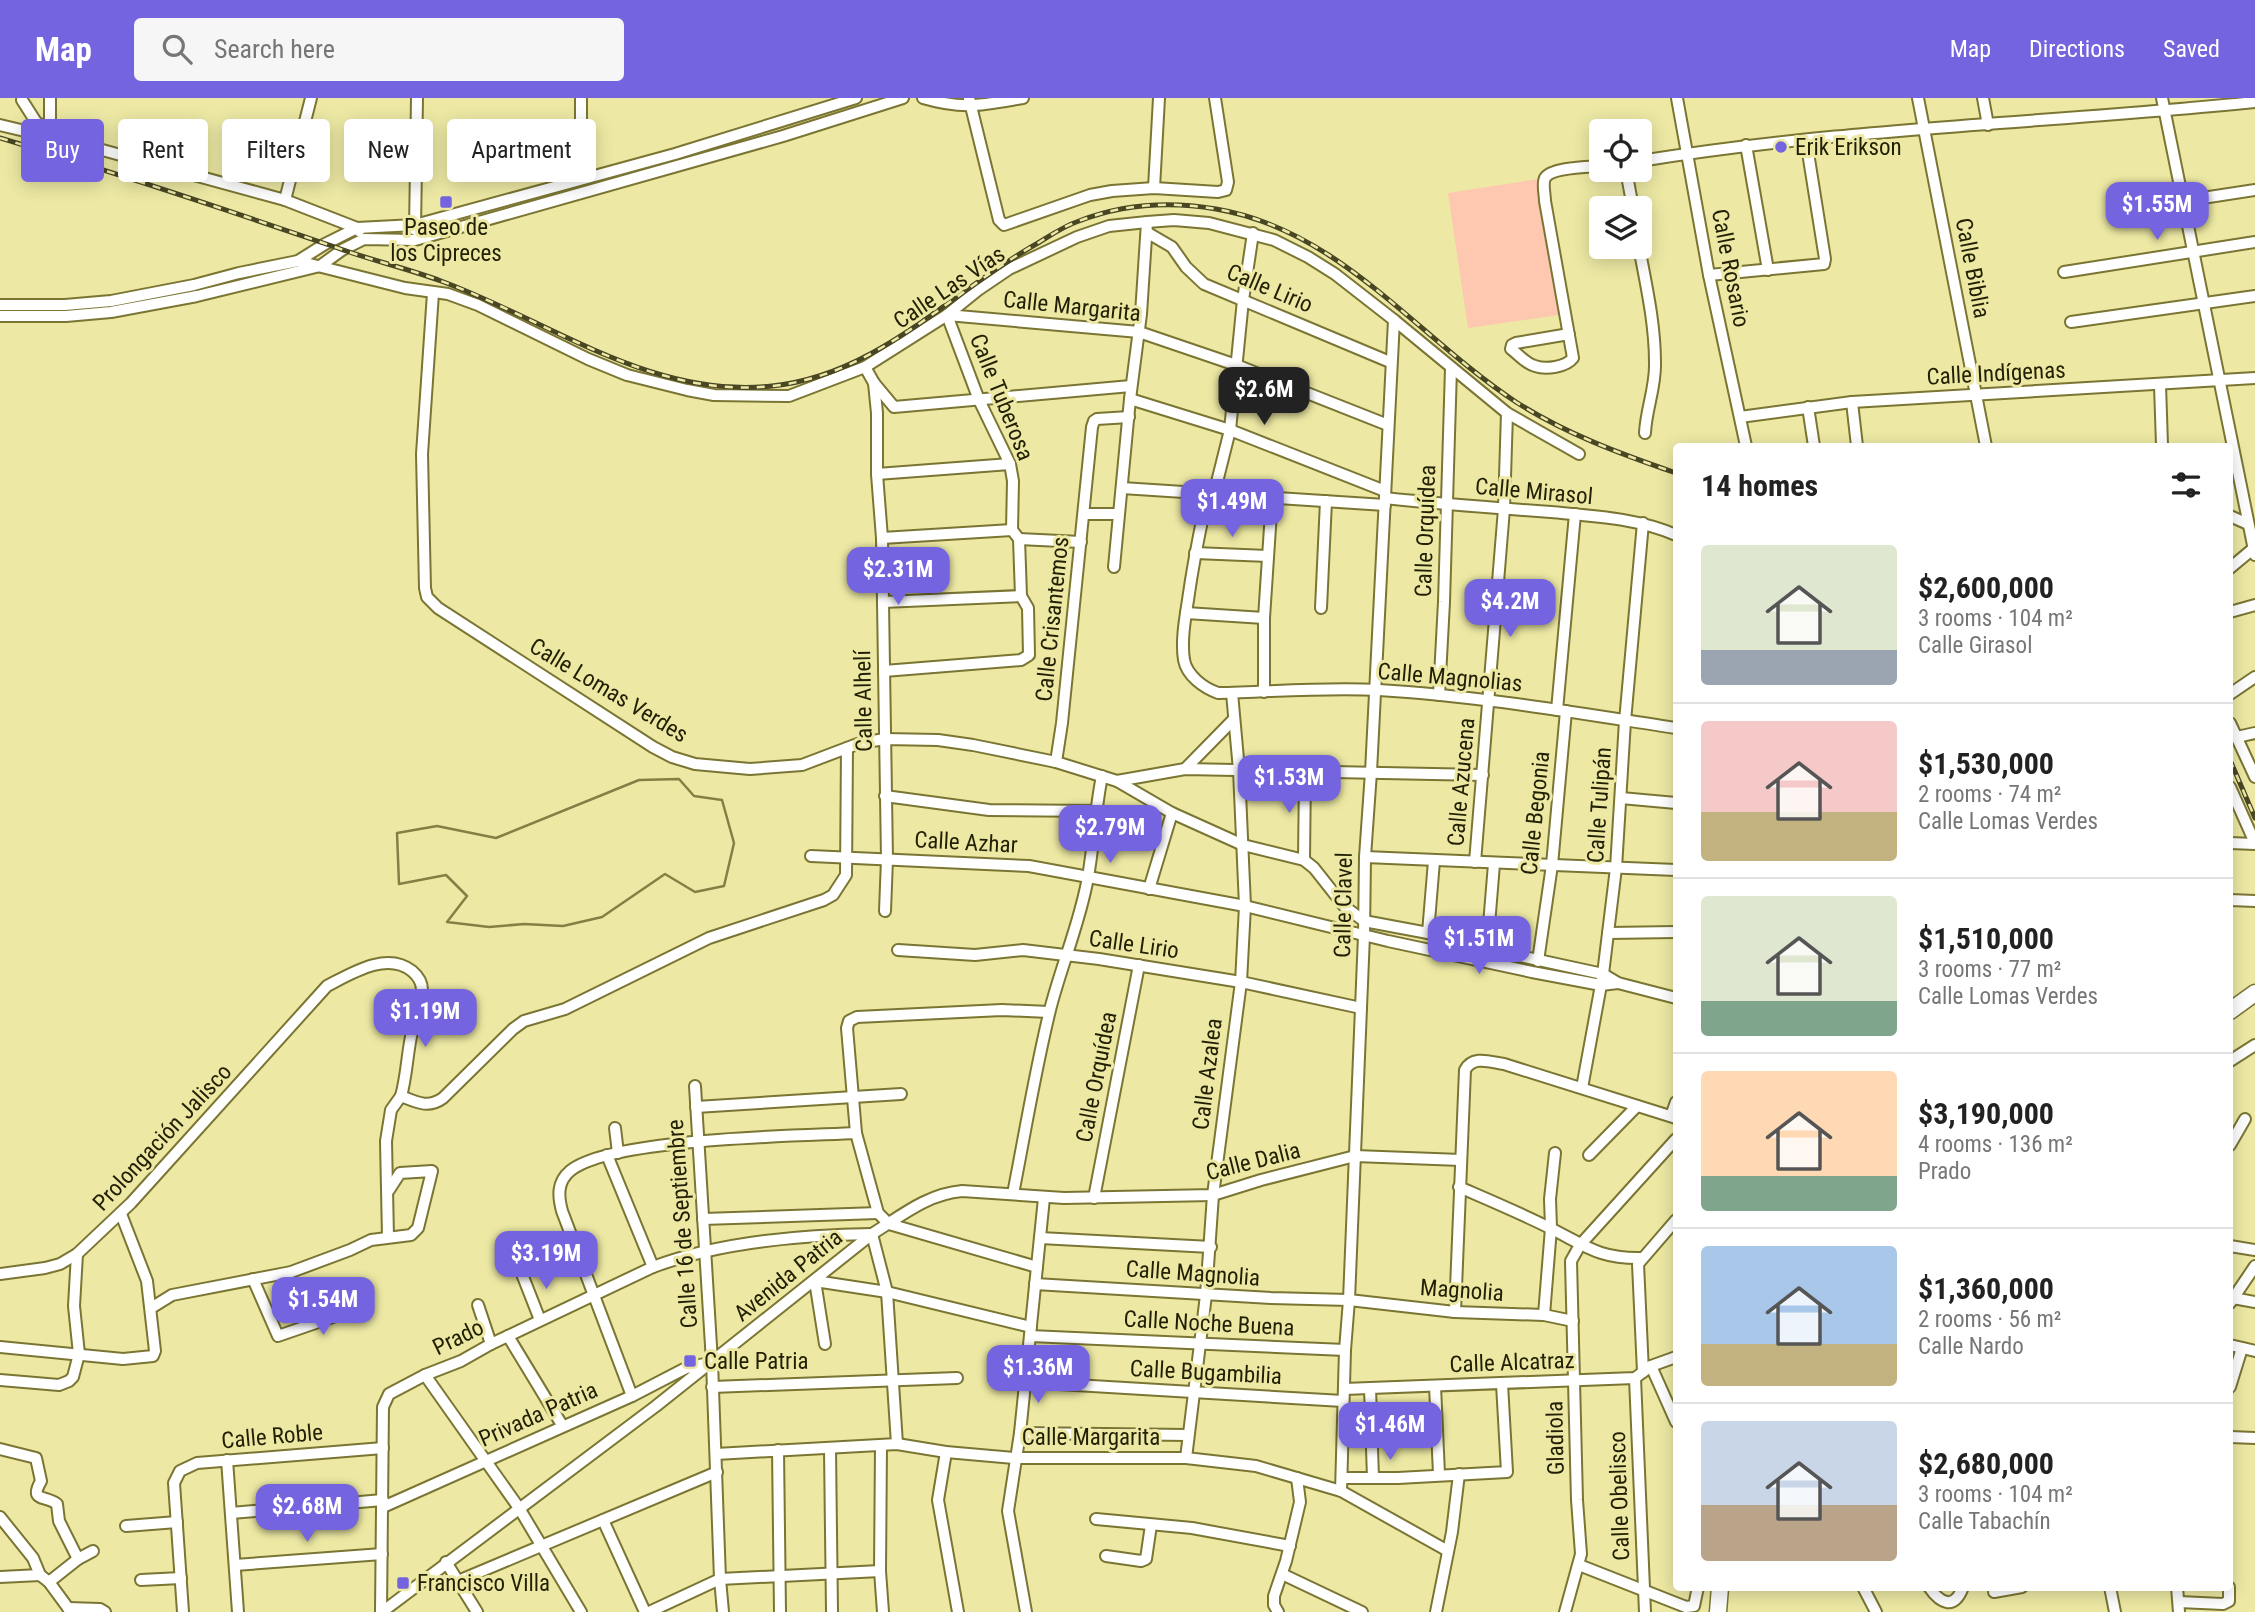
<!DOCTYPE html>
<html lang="en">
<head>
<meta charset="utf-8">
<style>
	body { margin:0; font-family:"Roboto Condensed",sans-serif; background:#f6f6f6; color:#222; height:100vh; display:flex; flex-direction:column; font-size:26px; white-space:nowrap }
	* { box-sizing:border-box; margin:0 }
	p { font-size:23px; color:#767676 }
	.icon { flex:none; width:38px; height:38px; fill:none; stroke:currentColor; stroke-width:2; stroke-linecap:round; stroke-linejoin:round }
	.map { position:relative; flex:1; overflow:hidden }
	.sheet { position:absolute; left:1673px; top:345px; width:560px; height:1148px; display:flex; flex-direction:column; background:#fff; border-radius:7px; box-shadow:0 4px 18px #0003 }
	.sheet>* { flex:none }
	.top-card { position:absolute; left:21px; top:21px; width:665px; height:63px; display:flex; gap:14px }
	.buttons { position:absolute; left:1589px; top:21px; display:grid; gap:14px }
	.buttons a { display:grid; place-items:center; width:63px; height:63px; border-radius:7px; background:#fff; box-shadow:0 4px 18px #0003; font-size:35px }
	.price { position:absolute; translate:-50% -60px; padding:0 16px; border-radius:14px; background:#7464df; color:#fff; font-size:23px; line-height:46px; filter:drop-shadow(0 2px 4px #0008) }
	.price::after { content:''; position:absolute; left:50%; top:42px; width:21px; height:16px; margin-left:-10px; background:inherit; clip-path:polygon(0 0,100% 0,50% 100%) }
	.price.on { background:#222; color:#fff }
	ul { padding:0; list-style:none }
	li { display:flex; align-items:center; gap:21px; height:175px; padding:0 28px }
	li+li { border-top:2px solid #e0e0e0 }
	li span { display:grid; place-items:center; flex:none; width:196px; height:140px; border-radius:7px; color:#555 }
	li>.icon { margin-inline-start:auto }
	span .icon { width:84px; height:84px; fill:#fffc; stroke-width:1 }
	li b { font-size:30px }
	h2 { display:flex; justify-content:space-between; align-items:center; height:84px; padding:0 28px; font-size:30px }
	.chip { padding:0 24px; border-radius:7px; background:#fff; box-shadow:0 4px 18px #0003; font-size:24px; line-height:63px }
	.chip.on { background:#7464df; color:#fff }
	header { display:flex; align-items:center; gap:42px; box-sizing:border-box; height:98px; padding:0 35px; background:#7464df; color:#fff }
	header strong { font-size:33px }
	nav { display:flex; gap:38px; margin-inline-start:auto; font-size:24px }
	.search { width:490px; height:63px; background:#f6f6f6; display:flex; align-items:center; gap:18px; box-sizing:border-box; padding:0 24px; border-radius:7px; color:#767676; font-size:26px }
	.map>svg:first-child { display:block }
</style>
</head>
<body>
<header>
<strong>Map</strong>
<div class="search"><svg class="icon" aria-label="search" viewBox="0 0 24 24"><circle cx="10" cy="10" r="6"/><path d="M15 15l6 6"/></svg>Search here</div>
<nav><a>Map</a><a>Directions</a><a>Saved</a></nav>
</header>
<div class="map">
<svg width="2255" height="1514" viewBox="0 0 2255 1514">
	<rect width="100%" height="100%" fill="#ede9a4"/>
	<!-- green -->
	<path fill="#fec7af" d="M1539 81 1559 217 1468 230 1448 95Z"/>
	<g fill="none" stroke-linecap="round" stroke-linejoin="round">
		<!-- stream -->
		<path stroke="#848045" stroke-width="2.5" d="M679 681 694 698 722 702 734 745 724 788 695 794 665 776 602 819 563 828 524 826 489 829 447 824 467 798 446 777 399 786 397 735 437 728 496 740 639 682Z"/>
		<defs>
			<g id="minor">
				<path d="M581 0V81"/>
				<path d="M923 0C964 12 982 7 1023 0"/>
				<path d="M969 0 999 122 1004 127 1090 97 1112 93 1154 90 1218 94 1226 92 1228 84 1215 0"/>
				<path d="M1677 0 1709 177 1746 348"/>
				<path d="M1918 0 1986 348"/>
				<path d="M1983 0 1988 27"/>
				<path d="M2162 0 2255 457"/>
				<path d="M22 2 36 24 50 33"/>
				<path d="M0 27 84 47 285 102 357 130 359 133"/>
				<path d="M50 39V0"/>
				<path d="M1746 47 1768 172"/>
				<path d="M1640 63C1843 30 2050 25 2255 4"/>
				<path d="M1626 72 1633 110"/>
				<path d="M1154 90 1159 0"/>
				<path d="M285 102 311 0"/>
				<path d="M2183 103 2255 92"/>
				<path d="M415 132 417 0"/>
				<path d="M1148 135 1172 149 1186 169 1204 186 1390 264"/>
				<path d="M1639 149C1646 186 1655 226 1655 264 1656 289 1646 311 1645 335"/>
				<path d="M298 163 405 190 448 196 478 207 588 261 627 277 687 292 714 297 789 298 865 269 947 217 978 192 1009 171 1077 139 1109 128 1147 124 1174 122 1209 125 1274 142 1308 159 1335 176 1394 222 1507 315 1579 356"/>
				<path d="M2064 174 2255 144"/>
				<path d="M1709 177 1824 166 1825 161 1806 42"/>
				<path d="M433 195 422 356 425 490 427 499 438 510 653 649 672 659 695 666 750 671 802 667 860 645 885 641 938 642 973 647 1056 664 1117 683 1172 715 1243 747 1304 762 1314 770 1344 808 1364 823 1428 835 1487 851 1589 873 1603 876 1618 885 1676 900"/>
				<path d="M0 207H65L111 203 194 187 239 175 298 163 325 146 357 130 415 127 675 56 856 0"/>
				<path d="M0 218H66L111 214 197 198 320 168 342 152 364 141 415 142 783 38 903 0"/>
				<path d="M2071 224 2255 198"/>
				<path d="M1569 236 1516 245 1512 247 1511 251C1518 256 1526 266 1535 268 1546 272 1566 269 1573 260L1545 103C1545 96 1542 86 1545 80 1551 69 1589 69 1601 68"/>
				<path d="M865 269 874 285 877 315V376L882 440 887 761 885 813"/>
				<path d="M874 285 894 309 1131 288"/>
				<path d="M2160 287 2162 347"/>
				<path d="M1130 301 1230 332 1385 393"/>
				<path d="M1852 304 1857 348"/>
				<path d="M1808 309 1814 348"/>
				<path d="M1740 319 1852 304 2255 280"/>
				<path d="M877 376 1010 366"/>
				<path d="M1122 390 1385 407"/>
				<path d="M1208 395C1200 431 1193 466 1188 502 1185 521 1181 543 1184 562 1187 578 1204 590 1218 595 1271 594 1325 589 1379 592 1479 598 1577 615 1676 630"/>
				<path d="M1214 396 1230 332 1243 202 1253 135"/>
				<path d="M1385 400C1440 406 1495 410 1551 414 1593 418 1637 420 1676 437"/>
				<path d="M1085 416H1118"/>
				<path d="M2230 418 2248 426"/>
				<path d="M882 440 1012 432"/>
				<path d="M1019 441 1081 444"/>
				<path d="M1195 455 1268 458"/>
				<path d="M1114 469 1130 301 1141 216 1147 124"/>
				<path d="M2230 470 2254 450"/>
				<path d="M883 504 1021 498"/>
				<path d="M1321 510 1326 403"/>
				<path d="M2230 514 2255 507"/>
				<path d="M1186 515 1264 520"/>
				<path d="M884 573 1021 562 1029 557 1028 510 1021 498 1019 441 1012 432 1013 383 1010 366 979 302 947 217 1139 234 1236 267 1388 327"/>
				<path d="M1264 594V520L1272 399"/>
				<path d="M2230 596 2255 579"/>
				<path d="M1439 597 1444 504 1451 270"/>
				<path d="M1557 612 1575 416"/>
				<path d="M2230 625 2255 679"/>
				<path d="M2237 639 2255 635"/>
				<path d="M1056 664 1062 625 1092 329 1094 323 1097 321 1129 319"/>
				<path d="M1185 671 1234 621"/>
				<path d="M1117 683 1185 671 1483 677"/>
				<path d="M2230 689 2255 745"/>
				<path d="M885 698 989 712 1095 713"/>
				<path d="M1621 700 1676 705"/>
				<path d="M2230 745 2255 746"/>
				<path d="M811 758 1029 768 1245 808 1388 843 1532 874 1601 887 1618 885"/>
				<path d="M1365 759 1676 772"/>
				<path d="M1304 762 1305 673"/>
				<path d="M1475 764 1504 411 1507 315"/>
				<path d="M1149 791 1172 715"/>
				<path d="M2230 802 2255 803"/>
				<path d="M1428 835 1434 763"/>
				<path d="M1608 835 1676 834"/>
				<path d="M1487 851 1494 766"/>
				<path d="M898 852 975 857 1023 852 1099 861 1241 884 1361 910"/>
				<path d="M1538 863 1552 767 1566 613"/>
				<path d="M2230 963 2255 947"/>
				<path d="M695 988 712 1264 720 1481 723 1514"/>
				<path d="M1582 990 1603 876 1616 770 1625 623 1643 425"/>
				<path d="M696 1009 901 996"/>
				<path d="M1671 1018 1676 1004"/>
				<path d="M615 1030 618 1055"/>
				<path d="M2230 1047 2245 1021"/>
				<path d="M607 1057 653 1169"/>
				<path d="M1589 1057 1637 1008"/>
				<path d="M1459 1089C1489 1102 1520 1115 1550 1130 1586 1148 1599 1161 1642 1160"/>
				<path d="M1013 1096C1025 1035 1035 973 1050 912 1061 868 1080 825 1088 779 1094 745 1095 712 1102 678"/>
				<path d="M1094 1100 1139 867"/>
				<path d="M703 1121 878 1115"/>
				<path d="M388 1139 386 1043 391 1012 401 998"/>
				<path d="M1040 1140 1211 1149"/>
				<path d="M2230 1148 2255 1152"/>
				<path d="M1037 1169 889 1126 878 1115 856 1035 847 930 849 923 857 919 1002 912 1049 914"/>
				<path d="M0 1176 45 1170 60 1166 77 1156 131 1105 327 888C352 875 387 853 412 873 418 878 422 884 422 892 422 905 415 920 412 934 407 955 407 977 401 998 416 1004 428 1011 443 1000L513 931 524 923 565 911 709 840 824 802 833 797 846 777 847 650"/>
				<path d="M522 1176 540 1222"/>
				<path d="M253 1181 278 1238 359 1210"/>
				<path d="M1035 1186 1271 1200 1349 1202 1455 1214 1544 1217 1573 1223"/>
				<path d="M2233 1200 2255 1204"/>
				<path d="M2230 1205 2255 1168"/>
				<path d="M478 1207 491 1246"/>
				<path d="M151 1210 172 1197 291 1174 350 1152 371 1142 411 1137 418 1130 432 1073 400 1075 389 1092"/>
				<path d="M1455 1214 1465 972C1473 957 1490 964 1504 966L1676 1020"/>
				<path d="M1544 1217 1551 1130 1550 1101 1555 1055"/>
				<path d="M508 1238 562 1327"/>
				<path d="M1030 1238 1345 1252"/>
				<path d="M825 1246 815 1183 887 1194 1031 1229"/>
				<path d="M2230 1247 2255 1253"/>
				<path d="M0 1249 123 1261 153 1258 155 1253 147 1183 121 1116"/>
				<path d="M1651 1268 1676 1324"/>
				<path d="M1643 1274 1638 1166 1676 1122"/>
				<path d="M425 1277 519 1410 581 1514"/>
				<path d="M1635 1280 1645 1514"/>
				<path d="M0 1282 59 1287 69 1283 73 1279 79 1256 74 1208 77 1156"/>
				<path d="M1025 1284 1343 1303"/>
				<path d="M1435 1288 1439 1376"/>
				<path d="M712 1289 957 1280"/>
				<path d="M2230 1289 2242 1250"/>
				<path d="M1370 1290 1373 1380"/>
				<path d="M1344 1291 1635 1280 1651 1268 1676 1259"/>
				<path d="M632 1298 562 1113C558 1098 557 1084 570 1073 609 1040 799 1038 856 1035"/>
				<path d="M1020 1335 1187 1337"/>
				<path d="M2230 1339 2255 1340"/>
				<path d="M881 1348 880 1473 883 1514"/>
				<path d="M0 1351 36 1360 41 1383C29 1404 45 1397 57 1406L59 1423 78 1461"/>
				<path d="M830 1351 832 1514"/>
				<path d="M778 1352 780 1514"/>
				<path d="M946 1354 938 1402 958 1514"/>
				<path d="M716 1356 897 1346 946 1354 1014 1360H1186L1256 1368 1341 1393 1448 1453"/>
				<path d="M1186 1360 1206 1197 1213 1097 1241 884 1245 808 1239 672 1232 595"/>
				<path d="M227 1362 238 1514"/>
				<path d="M1342 1380H1398L1507 1374 1502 1286"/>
				<path d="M1341 1393 1345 1252 1349 1202 1364 837 1365 759 1371 674 1394 222"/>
				<path d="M383 1409 632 1298 686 1270 709 1265"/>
				<path d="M231 1415 383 1402"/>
				<path d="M0 1419 33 1460 40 1477 49 1484 71 1514"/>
				<path d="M1096 1421 1192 1430 1290 1448"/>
				<path d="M603 1422 645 1514"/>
				<path d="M126 1428 177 1424"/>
				<path d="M1106 1458 1141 1463 1146 1461 1151 1427"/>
				<path d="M446 1464 477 1514"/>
				<path d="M235 1467 382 1456"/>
				<path d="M1579 1467 1686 1509 1694 1508 1698 1489"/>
				<path d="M1282 1476 1362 1514"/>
				<path d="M0 1479 40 1477"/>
				<path d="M141 1482 181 1480"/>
				<path d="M458 1483 717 1374"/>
				<path d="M49 1484 78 1461 93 1453"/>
				<path d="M1863 1489 1876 1514"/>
				<path d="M1929 1489C1940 1505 1954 1513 1963 1489"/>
				<path d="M2110 1489 2115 1514"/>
				<path d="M2177 1489 2179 1514"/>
				<path d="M1994 1494 2022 1489"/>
				<path d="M2179 1504 2223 1506 2229 1503V1489"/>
				<path d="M68 1510 100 1511 105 1514"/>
				<path d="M183 1514 174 1385 180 1373 197 1365 383 1350"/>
				<path d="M381 1514 383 1309 389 1296 425 1277 461 1263 491 1246 653 1169C719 1144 802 1137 872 1136L887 1194 897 1346"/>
				<path d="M382 1514 656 1308 872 1136C901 1118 927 1096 962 1093L1064 1100 1213 1097 1261 1082 1355 1058 1461 1062"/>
				<path d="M649 1514 720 1481 880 1473"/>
				<path d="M1026 1514 1008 1413 1020 1335 1044 1100"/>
				<path d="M1278 1514 1274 1507V1498L1286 1463 1300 1404 1297 1380"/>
				<path d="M1436 1514 1452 1434 1459 1376"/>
				<path d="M1565 1514 1581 1456 1577 1402 1571 1163 1580 1147 1676 1041"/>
			</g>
			<g id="highway">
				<path d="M2230 913 2255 895"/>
				<path d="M1718 1514 1720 1489"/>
			</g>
		</defs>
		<!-- minor casing -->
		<use href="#minor" stroke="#7a7533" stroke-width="14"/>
		<!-- highway casing -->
		<use href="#highway" stroke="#7a7533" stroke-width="19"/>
		<!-- minor -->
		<use href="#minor" stroke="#fff" stroke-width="10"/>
		<!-- highway -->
		<use href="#highway" stroke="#fff" stroke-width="16"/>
		<defs>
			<g id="rail">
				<path d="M0 40C113 74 224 111 335 149 370 162 406 170 441 183 550 223 651 301 772 288 878 277 950 194 1038 145 1051 137 1064 128 1079 123 1123 106 1169 103 1216 111 1340 132 1416 238 1516 304 1566 336 1621 356 1676 375"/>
				<path d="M2230 662 2255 720"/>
			</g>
		</defs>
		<!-- rail casing -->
		<use href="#rail" stroke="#484623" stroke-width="5"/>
		<!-- rail -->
		<use href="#rail" stroke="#ede9a4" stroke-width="2.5" stroke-dasharray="8" stroke-linecap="butt"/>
	</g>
	<!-- markers -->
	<g fill="#7464df" stroke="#ede9a4" stroke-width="2.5">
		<circle cx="1781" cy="49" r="7"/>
		<rect x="439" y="97" width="14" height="14" rx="3.5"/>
		<rect x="683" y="1256" width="14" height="14" rx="3.5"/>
		<rect x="396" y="1478" width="14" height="14" rx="3.5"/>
	</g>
	<g text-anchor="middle" stroke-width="6" stroke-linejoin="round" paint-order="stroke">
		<!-- poi labels -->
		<g font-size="23" fill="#211f04" stroke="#ede9a4" text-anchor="start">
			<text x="1795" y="57">Erik Erikson</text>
			<text x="446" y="137" text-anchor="middle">Paseo de<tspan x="446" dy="26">los Cipreces</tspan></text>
			<text x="704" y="1271">Calle Patria</text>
			<text x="417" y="1493">Francisco Villa</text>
		</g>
		<!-- street labels -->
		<g font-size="23" fill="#211f04" stroke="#ede9a4">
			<text transform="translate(1731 170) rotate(79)" y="8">Calle Rosario</text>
			<text transform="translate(1973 170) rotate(79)" y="8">Calle Biblia</text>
			<text transform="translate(949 189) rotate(-34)" y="8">Calle Las Vías</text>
			<text transform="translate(1270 190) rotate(23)" y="8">Calle Lirio</text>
			<text transform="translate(1072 208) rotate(6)" y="8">Calle Margarita</text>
			<text transform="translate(1996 275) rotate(-3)" y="8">Calle Indígenas</text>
			<text transform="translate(1002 299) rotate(68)" y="8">Calle Tuberosa</text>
			<text transform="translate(1534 393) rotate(5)" y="8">Calle Mirasol</text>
			<text transform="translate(1425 433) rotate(-88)" y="8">Calle Orquídea</text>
			<text transform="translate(1052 521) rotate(-84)" y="8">Calle Crisantemos</text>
			<text transform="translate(1450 579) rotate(5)" y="8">Calle Magnolias</text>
			<text transform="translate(609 592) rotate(31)" y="8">Calle Lomas Verdes</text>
			<text transform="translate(863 603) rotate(-91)" y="8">Calle Alhelí</text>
			<text transform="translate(1461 684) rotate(-85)" y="8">Calle Azucena</text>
			<text transform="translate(1599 707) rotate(-86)" y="8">Calle Tulipán</text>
			<text transform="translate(1535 715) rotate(-84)" y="8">Calle Begonia</text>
			<text transform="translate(966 744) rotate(3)" y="8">Calle Azhar</text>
			<text transform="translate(1343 807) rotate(-89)" y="8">Calle Clavel</text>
			<text transform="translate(1134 846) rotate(8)" y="8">Calle Lirio</text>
			<text transform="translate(1207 976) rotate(-83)" y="8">Calle Azalea</text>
			<text transform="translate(1096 979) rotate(-79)" y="8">Calle Orquídea</text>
			<text transform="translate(162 1039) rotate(-47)" y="8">Prolongación Jalisco</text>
			<text transform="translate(1253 1063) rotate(-14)" y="8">Calle Dalia</text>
			<text transform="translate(682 1126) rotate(-94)" y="8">Calle 16 de Septiembre</text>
			<text transform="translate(1193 1175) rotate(4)" y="8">Calle Magnolia</text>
			<text transform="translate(788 1177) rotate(-39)" y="8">Avenida Patria</text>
			<text transform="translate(1462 1192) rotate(4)" y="8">Magnolia</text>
			<text transform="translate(1209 1225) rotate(3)" y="8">Calle Noche Buena</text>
			<text transform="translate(458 1239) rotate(-26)" y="8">Prado</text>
			<text transform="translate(1512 1264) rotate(-2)" y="8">Calle Alcatraz</text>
			<text transform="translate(1206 1274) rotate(3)" y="8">Calle Bugambilia</text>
			<text transform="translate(538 1316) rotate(-24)" y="8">Privada Patria</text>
			<text transform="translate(272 1338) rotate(-5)" y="8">Calle Roble</text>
			<text x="1091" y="1347">Calle Margarita</text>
			<text transform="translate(1555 1340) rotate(-91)" y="8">Gladiola</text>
			<text transform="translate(1619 1398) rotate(-92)" y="8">Calle Obelisco</text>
		</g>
	</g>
</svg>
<div class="buttons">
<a><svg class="icon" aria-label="locate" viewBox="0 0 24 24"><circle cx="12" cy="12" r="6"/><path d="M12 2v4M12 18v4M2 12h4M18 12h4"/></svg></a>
<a><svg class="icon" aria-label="layers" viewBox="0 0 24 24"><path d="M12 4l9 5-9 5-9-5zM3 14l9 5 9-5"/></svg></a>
</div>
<b class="price" style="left:2157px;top:144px">$1.55M</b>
<b class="price on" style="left:1264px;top:329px">$2.6M</b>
<b class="price" style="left:1232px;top:441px">$1.49M</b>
<b class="price" style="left:898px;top:509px">$2.31M</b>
<b class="price" style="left:1510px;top:541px">$4.2M</b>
<b class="price" style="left:1289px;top:717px">$1.53M</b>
<b class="price" style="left:1110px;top:767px">$2.79M</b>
<b class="price" style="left:1479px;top:878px">$1.51M</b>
<b class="price" style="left:425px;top:951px">$1.19M</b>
<b class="price" style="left:546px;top:1193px">$3.19M</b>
<b class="price" style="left:323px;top:1239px">$1.54M</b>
<b class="price" style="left:1038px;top:1307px">$1.36M</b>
<b class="price" style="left:1390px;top:1364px">$1.46M</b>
<b class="price" style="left:307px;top:1446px">$2.68M</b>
<div class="top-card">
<a class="chip on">Buy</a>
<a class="chip">Rent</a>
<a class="chip">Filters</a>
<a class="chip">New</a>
<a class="chip">Apartment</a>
</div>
<section class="sheet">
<h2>14 homes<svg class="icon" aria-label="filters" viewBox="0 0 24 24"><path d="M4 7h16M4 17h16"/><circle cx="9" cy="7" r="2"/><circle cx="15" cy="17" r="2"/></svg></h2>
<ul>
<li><span style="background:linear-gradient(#dfe7d0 75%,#9aa5b1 0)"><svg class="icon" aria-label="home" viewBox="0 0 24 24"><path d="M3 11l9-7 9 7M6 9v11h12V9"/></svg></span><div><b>$2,600,000</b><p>3 rooms · 104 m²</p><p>Calle Girasol</p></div></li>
<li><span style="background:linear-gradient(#f6c9c9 65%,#c2b280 0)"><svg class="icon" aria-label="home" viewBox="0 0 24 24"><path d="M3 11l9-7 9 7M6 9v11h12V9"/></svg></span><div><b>$1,530,000</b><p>2 rooms · 74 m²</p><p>Calle Lomas Verdes</p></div></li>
<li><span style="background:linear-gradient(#dfe7d0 75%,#7fa58c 0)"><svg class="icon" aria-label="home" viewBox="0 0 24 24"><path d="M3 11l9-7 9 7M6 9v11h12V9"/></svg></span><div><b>$1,510,000</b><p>3 rooms · 77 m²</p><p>Calle Lomas Verdes</p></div></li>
<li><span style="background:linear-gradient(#ffd9b3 75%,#7fa58c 0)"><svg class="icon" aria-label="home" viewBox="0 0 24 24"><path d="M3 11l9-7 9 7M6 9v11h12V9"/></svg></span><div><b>$3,190,000</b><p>4 rooms · 136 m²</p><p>Prado</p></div></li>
<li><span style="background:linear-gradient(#a9c7e8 70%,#c2b280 0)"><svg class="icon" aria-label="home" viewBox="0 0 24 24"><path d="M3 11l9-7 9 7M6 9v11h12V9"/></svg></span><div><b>$1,360,000</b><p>2 rooms · 56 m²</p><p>Calle Nardo</p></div></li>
<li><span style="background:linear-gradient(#c9d6e8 60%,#b9a48a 0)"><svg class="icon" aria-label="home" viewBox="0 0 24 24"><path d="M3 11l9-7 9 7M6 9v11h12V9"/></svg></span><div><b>$2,680,000</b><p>3 rooms · 104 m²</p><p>Calle Tabachín</p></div></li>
</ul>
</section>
</div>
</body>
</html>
